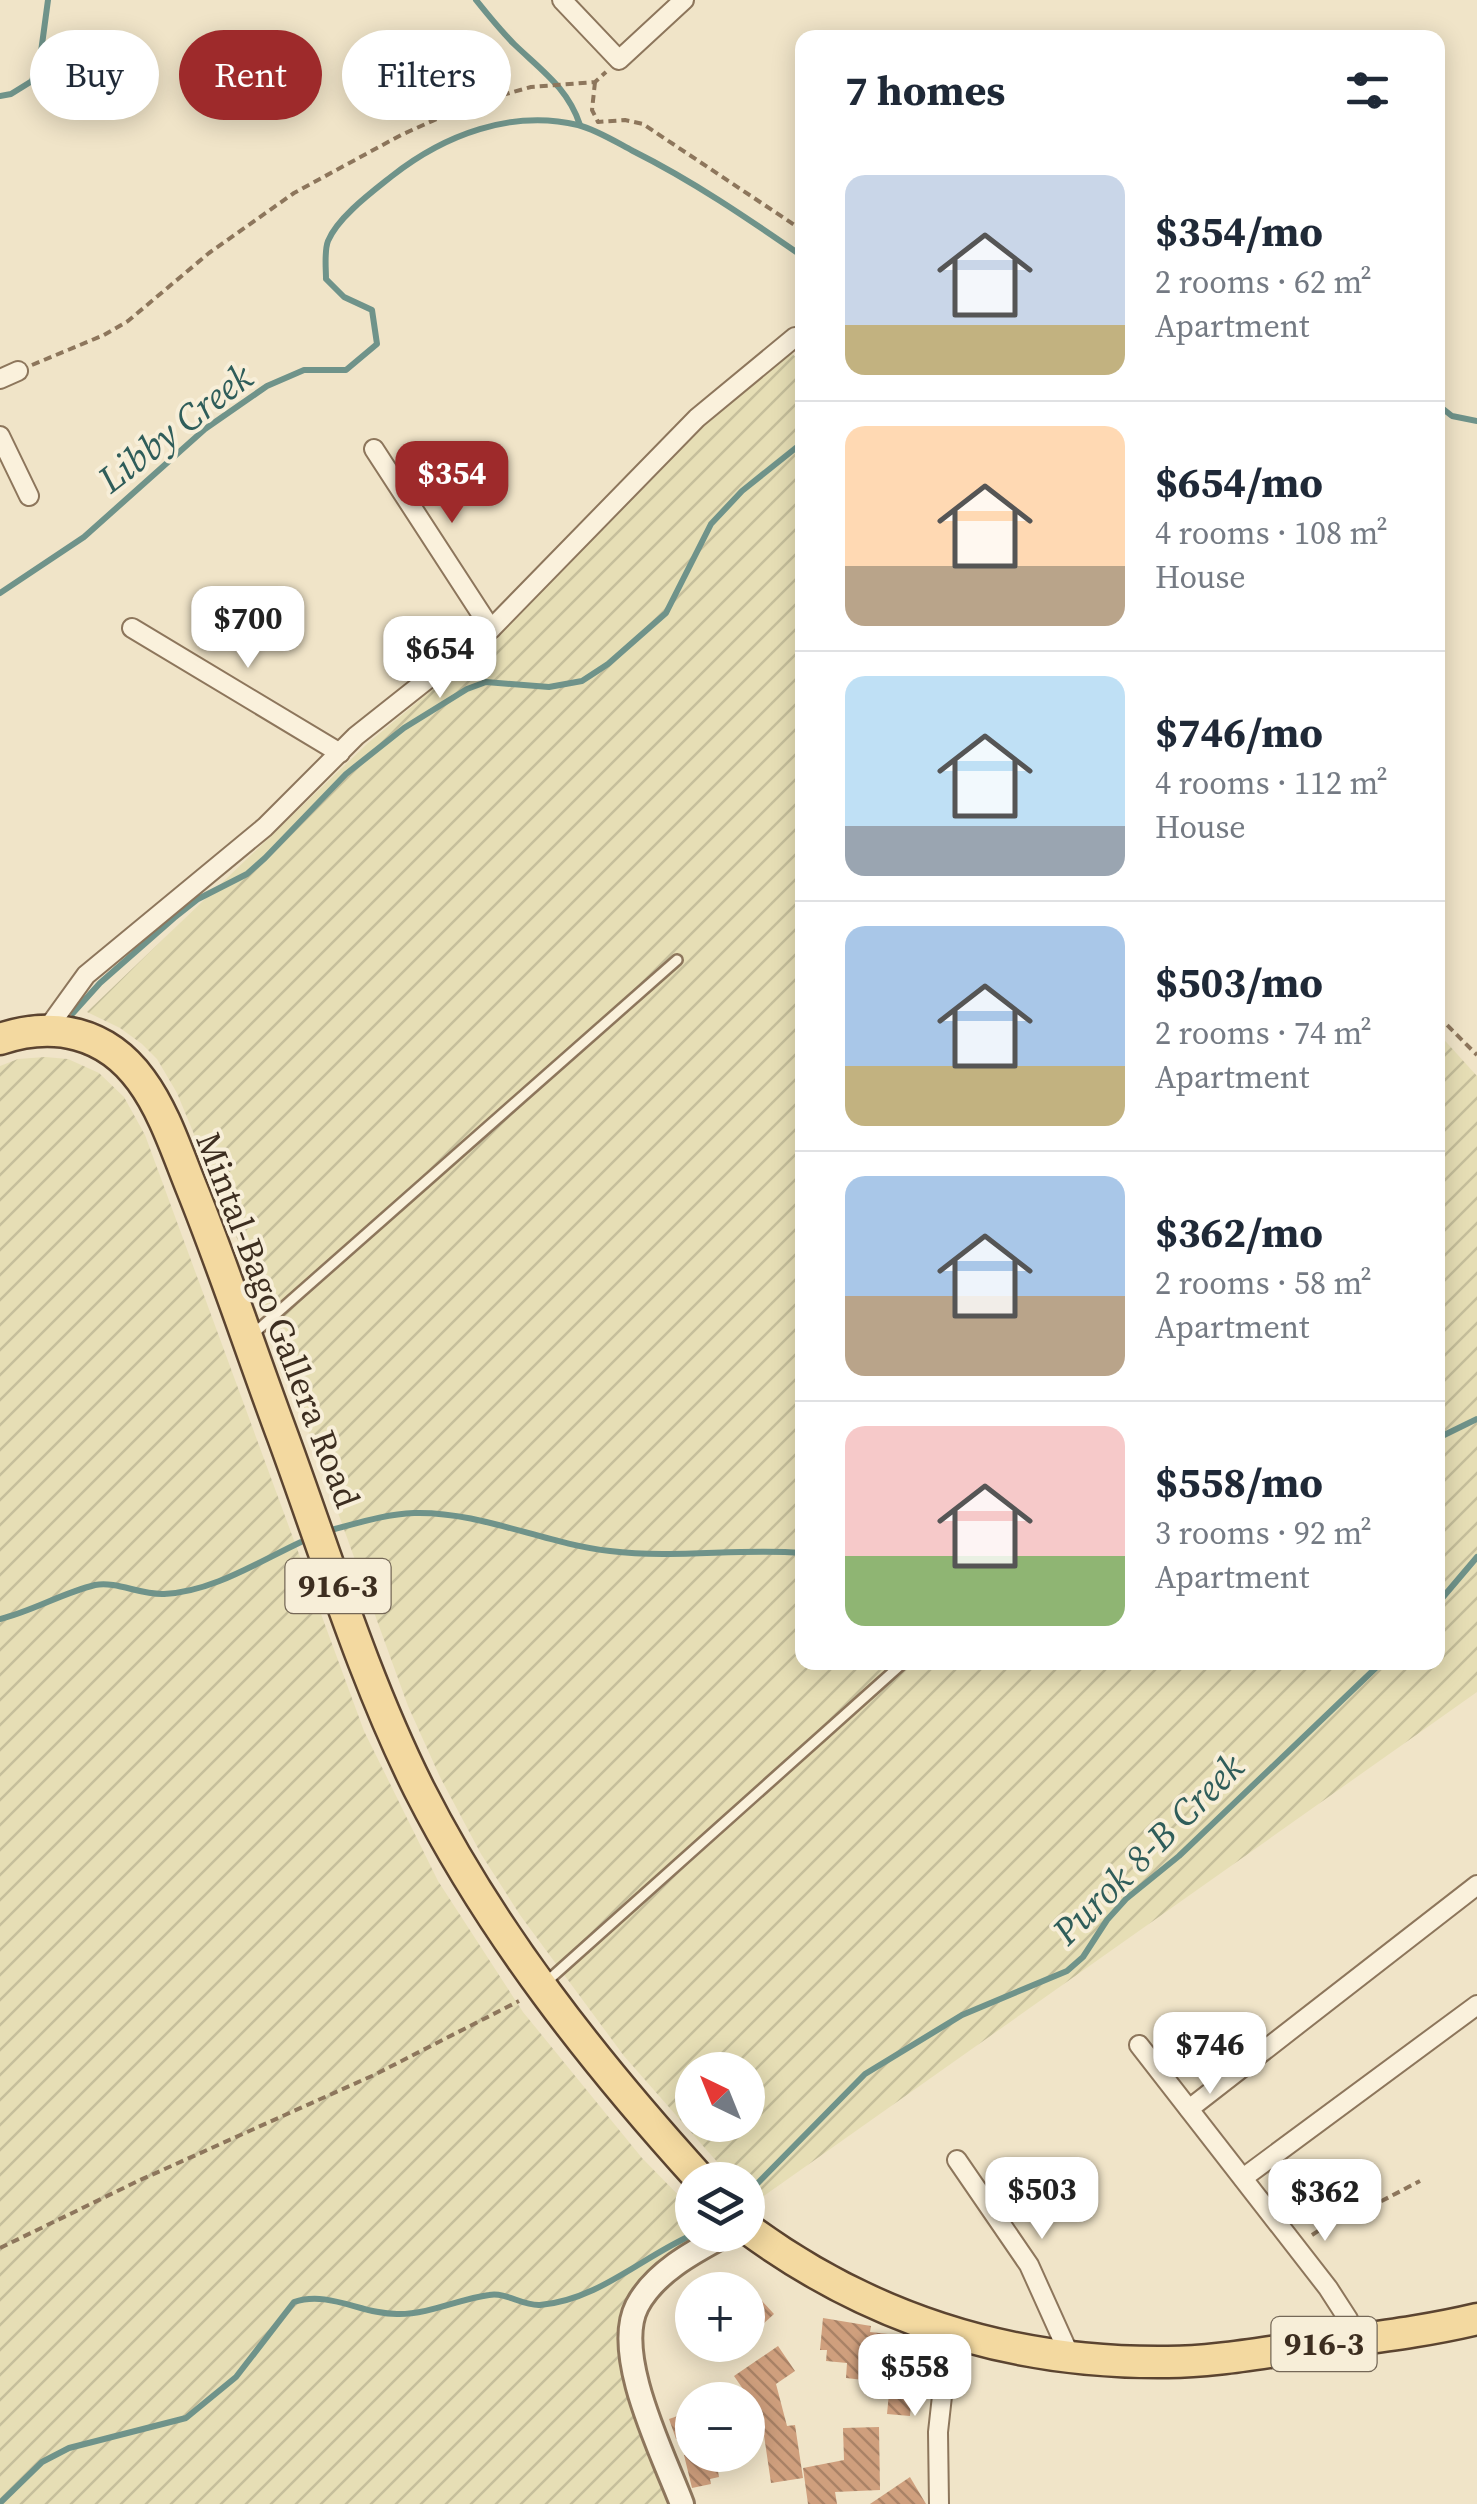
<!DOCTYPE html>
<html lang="en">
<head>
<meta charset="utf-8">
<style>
	body { margin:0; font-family:"Source Serif 4",serif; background:#f2f2f3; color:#1f2937; height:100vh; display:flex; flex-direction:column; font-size:38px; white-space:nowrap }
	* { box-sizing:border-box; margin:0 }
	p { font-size:32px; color:#747a83 }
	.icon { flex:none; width:55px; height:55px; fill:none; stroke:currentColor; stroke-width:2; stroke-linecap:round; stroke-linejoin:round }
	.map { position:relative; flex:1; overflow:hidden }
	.side { position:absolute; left:795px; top:30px; width:650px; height:1640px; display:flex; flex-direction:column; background:#fff; border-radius:20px; box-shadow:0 5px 25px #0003 }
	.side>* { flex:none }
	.guide { position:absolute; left:30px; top:30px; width:615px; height:90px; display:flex; gap:20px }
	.needle { width:65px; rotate:317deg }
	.buttons { position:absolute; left:675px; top:2052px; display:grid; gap:20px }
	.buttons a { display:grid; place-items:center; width:90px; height:90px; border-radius:50%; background:#fff; box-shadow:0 5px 25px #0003; font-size:50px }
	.price { position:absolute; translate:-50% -85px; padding:0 22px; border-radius:20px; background:#fff; color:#222; font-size:32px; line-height:65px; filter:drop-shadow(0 2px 5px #0008) }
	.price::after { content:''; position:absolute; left:50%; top:60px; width:30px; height:22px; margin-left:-15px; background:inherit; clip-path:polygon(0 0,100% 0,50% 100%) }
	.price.selected { background:#9e2a2b; color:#fff }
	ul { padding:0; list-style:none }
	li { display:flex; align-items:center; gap:30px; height:250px; padding:0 50px }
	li+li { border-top:2px solid #e0e1e3 }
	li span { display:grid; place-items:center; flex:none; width:280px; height:200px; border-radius:20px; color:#555 }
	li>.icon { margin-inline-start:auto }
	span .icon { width:120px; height:120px; fill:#fffc; stroke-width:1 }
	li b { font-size:42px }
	h2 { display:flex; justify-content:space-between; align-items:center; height:120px; padding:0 50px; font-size:42px }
	.chip { padding:0 35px; border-radius:45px; background:#fff; box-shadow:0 5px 25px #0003; font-size:35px; line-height:90px }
	.chip.selected { background:#9e2a2b; color:#fff }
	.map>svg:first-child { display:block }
</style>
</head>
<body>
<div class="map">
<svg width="1477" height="2504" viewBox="0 0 1477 2504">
	<defs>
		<pattern id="farmland-furrows" width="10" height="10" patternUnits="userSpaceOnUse" patternTransform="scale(2.5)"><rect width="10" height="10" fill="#e6deb5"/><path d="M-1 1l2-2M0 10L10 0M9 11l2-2" fill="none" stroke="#c6bf9b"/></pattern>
		<pattern id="building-back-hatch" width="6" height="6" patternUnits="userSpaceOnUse" patternTransform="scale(2.5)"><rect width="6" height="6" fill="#cf9f7d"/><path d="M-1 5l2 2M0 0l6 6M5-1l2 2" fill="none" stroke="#a98266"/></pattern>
	</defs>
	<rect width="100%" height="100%" fill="#f0e4c8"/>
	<!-- farmland -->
	<g fill="url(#farmland-furrows)" fill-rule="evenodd">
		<path d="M783 344 802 364V1662H1438V1033L1477 1076V1692L754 2203 748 2196V2180H733L624 2056 520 1915 481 1854 440 1777 408 1706 250 1270 177 1093 157 1059 142 1044 120 1028 87 1012 368 743 496 637ZM692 2070H748V2125H692Z"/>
		<path d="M45 1057 68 1059 99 1073 124 1097 145 1135 364 1731 438 1881 523 2012 642 2158 692 2209V2235H709L627 2305 619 2332 625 2378 632 2407 668 2504H0V1066L18 1059Z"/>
	</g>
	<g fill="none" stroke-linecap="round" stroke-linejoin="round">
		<!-- stream -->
		<g stroke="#6f938a" stroke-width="6">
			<path d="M476 0C488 15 500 30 514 44 541 70 568 88 580 125"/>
			<path d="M0 96 11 94 32 81 41 52 48 0"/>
			<path d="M1438 405 1452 416 1477 421"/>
			<path d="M0 593 84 537 205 429 267 386 304 370H346L377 344 372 310 344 297 326 279C326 268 324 251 328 241 338 217 372 192 392 176 444 135 512 109 578 125 597 130 616 142 633 151 693 181 747 218 802 256"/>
			<path d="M73 1013 100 983 174 918 198 899 247 874 265 858 346 774 404 728 467 689 486 682 549 687 582 681 608 664 666 613 711 524 742 491 802 443"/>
			<path d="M1438 1438 1477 1419"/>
			<path d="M331 1530C358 1523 386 1514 414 1513 480 1511 545 1544 610 1551 675 1559 738 1548 802 1553"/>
			<path d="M1438 1603 1477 1557"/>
			<path d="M0 1619C33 1611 62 1593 95 1585 117 1581 140 1595 164 1594 212 1592 258 1562 301 1542"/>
			<path d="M748 2193 865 2074 962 2015 1067 1971 1083 1957 1107 1920 1126 1899 1179 1856 1382 1662"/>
			<path d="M0 2503 42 2462 69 2448 186 2418 236 2377 294 2302C329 2290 363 2315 399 2314 430 2314 459 2299 489 2295 507 2292 522 2306 540 2305 598 2300 642 2257 692 2235"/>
		</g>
	</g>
	<!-- building -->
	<g fill="url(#building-back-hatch)">
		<path d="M762 2301 774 2314 761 2326 749 2312Z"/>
		<path d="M823 2318 871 2326 870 2332 888 2334 887 2345 935 2348 930 2389 912 2388 910 2416 887 2414 890 2383 846 2378 847 2363 826 2361 827 2350H820Z"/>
		<path d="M778 2346 795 2371 776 2384 787 2426 795 2425 803 2478 771 2483 761 2415 734 2376Z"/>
		<path d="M692 2411V2433L676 2439 669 2419Z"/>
		<path d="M879 2427 880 2490 835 2492 837 2504H808L803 2468 844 2460 843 2428Z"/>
		<path d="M684 2455H715L719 2477 710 2479 711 2484 692 2488Z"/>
		<path d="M910 2477 926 2504H870Z"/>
	</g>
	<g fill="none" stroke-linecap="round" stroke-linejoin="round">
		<defs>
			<g id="service">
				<path d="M252 1335 677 960"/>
				<path d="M544 1984 904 1662"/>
			</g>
			<g id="minor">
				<path d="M562 0 619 60 684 0"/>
				<path d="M0 379 18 371"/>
				<path d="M0 436 29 496"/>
				<path d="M374 449 491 629"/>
				<path d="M132 628 340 753"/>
				<path d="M47 1029 86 975 265 827 356 736 491 629 697 418 795 337"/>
				<path d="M1139 2045 1328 2288 1348 2319 1357 2340"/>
				<path d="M1189 2109 1477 1885"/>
				<path d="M957 2160 1029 2265 1070 2356"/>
				<path d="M1243 2178 1477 2005"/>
				<path d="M939 2504 938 2432 949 2333"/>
			</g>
			<path id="tertiary" d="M682 2504C664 2456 612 2355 637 2306 654 2273 693 2252 725 2235"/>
			<g id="primary">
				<path d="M0 1039C54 1021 106 1032 141 1080 164 1111 177 1152 192 1189 225 1271 252 1354 283 1437 326 1554 363 1677 419 1789 492 1933 593 2061 701 2180"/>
				<path d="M748 2229C872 2320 1013 2364 1168 2362 1215 2362 1265 2352 1312 2346 1367 2338 1423 2332 1477 2319"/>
			</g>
		</defs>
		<!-- service casing -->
		<use href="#service" stroke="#8d765c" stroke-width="14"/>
		<!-- minor casing -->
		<use href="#minor" stroke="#8d765c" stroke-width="22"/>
		<!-- tertiary casing -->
		<use href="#tertiary" stroke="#8d765c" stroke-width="28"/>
		<!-- primary casing -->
		<use href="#primary" stroke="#5b4430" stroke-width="35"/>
		<!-- path -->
		<g stroke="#8d765c" stroke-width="4" stroke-dasharray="8 5" stroke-linecap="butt">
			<path d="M595 82 592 110 598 122 625 120 643 124 802 230"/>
			<path d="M32 365 104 335 128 321 209 253 294 193 401 135 470 104 531 87 595 82 606 72"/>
			<path d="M1438 1016 1477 1055"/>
			<path d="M1312 2235 1338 2218 1351 2217 1420 2181"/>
			<path d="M0 2248 138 2181 374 2075 519 2001"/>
		</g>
		<!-- service -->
		<use href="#service" stroke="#faf1dc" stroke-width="9"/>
		<!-- minor -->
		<use href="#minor" stroke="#faf1dc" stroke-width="18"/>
		<!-- tertiary -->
		<use href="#tertiary" stroke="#faf1dc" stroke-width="22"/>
		<!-- primary -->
		<use href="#primary" stroke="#f3d9a0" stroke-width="30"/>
	</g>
	<g text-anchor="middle" stroke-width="8" stroke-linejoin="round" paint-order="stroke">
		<!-- shield labels -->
		<g fill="#f7eed8" stroke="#756857" stroke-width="2.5">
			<rect x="285.5" y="1559" width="105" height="54" rx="8"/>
			<rect x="1271.5" y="2317" width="105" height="54" rx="8"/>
		</g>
		<g font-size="32" font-weight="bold" fill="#3d2e20">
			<text x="338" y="1597">916-3</text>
			<text x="1324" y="2355">916-3</text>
		</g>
		<!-- street labels -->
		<g font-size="35" fill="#3d2e20" stroke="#f7eed8">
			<text transform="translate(278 1320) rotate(69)" y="12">Mintal-Bago Gallera Road</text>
		</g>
		<!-- water labels -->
		<g font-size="38" font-style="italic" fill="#2f5d5a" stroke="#f7eed8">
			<text transform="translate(175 428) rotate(-38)" y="13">Libby Creek</text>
			<text transform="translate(1148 1849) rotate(-45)" y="13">Purok 8-B Creek</text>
		</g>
	</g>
</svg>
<div class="buttons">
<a><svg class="needle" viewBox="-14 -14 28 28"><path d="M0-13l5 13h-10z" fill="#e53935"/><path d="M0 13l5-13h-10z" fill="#747a83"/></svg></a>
<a><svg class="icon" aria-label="layers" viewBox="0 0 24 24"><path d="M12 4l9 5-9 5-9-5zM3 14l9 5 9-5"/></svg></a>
<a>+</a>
<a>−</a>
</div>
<b class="price selected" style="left:452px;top:526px">$354</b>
<b class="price" style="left:248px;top:671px">$700</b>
<b class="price" style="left:440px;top:701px">$654</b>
<b class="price" style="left:1210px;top:2097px">$746</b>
<b class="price" style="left:1042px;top:2242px">$503</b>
<b class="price" style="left:1325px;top:2244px">$362</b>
<b class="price" style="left:915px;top:2419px">$558</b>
<div class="guide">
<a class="chip">Buy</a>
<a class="chip selected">Rent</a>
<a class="chip">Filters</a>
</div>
<section class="side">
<h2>7 homes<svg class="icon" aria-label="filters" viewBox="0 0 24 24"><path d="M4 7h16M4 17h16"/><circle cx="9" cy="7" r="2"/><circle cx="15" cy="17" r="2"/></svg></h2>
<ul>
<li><span style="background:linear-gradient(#c9d6e8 75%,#c2b280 0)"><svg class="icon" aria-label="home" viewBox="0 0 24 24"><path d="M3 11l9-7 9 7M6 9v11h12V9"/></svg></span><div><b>$354/mo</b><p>2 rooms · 62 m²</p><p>Apartment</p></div></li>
<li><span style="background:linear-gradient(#ffd9b3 70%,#b9a48a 0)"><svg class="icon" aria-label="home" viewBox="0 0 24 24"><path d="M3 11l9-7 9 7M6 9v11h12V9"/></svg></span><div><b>$654/mo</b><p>4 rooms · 108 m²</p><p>House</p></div></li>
<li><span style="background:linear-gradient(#bfe0f5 75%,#9aa5b1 0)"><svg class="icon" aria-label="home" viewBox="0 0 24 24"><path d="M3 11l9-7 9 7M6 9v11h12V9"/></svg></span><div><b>$746/mo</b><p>4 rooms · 112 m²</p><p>House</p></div></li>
<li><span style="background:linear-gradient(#a9c7e8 70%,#c2b280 0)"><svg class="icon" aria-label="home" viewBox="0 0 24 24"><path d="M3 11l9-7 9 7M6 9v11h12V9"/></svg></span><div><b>$503/mo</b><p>2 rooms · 74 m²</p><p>Apartment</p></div></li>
<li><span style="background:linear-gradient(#a9c7e8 60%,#b9a48a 0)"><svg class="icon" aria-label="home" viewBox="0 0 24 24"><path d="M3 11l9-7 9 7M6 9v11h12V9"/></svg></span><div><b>$362/mo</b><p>2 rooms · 58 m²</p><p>Apartment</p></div></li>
<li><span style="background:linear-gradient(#f6c9c9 65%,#8fb573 0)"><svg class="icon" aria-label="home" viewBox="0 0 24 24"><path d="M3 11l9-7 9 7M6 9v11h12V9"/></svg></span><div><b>$558/mo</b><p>3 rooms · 92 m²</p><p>Apartment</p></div></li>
</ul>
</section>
</div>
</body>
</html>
